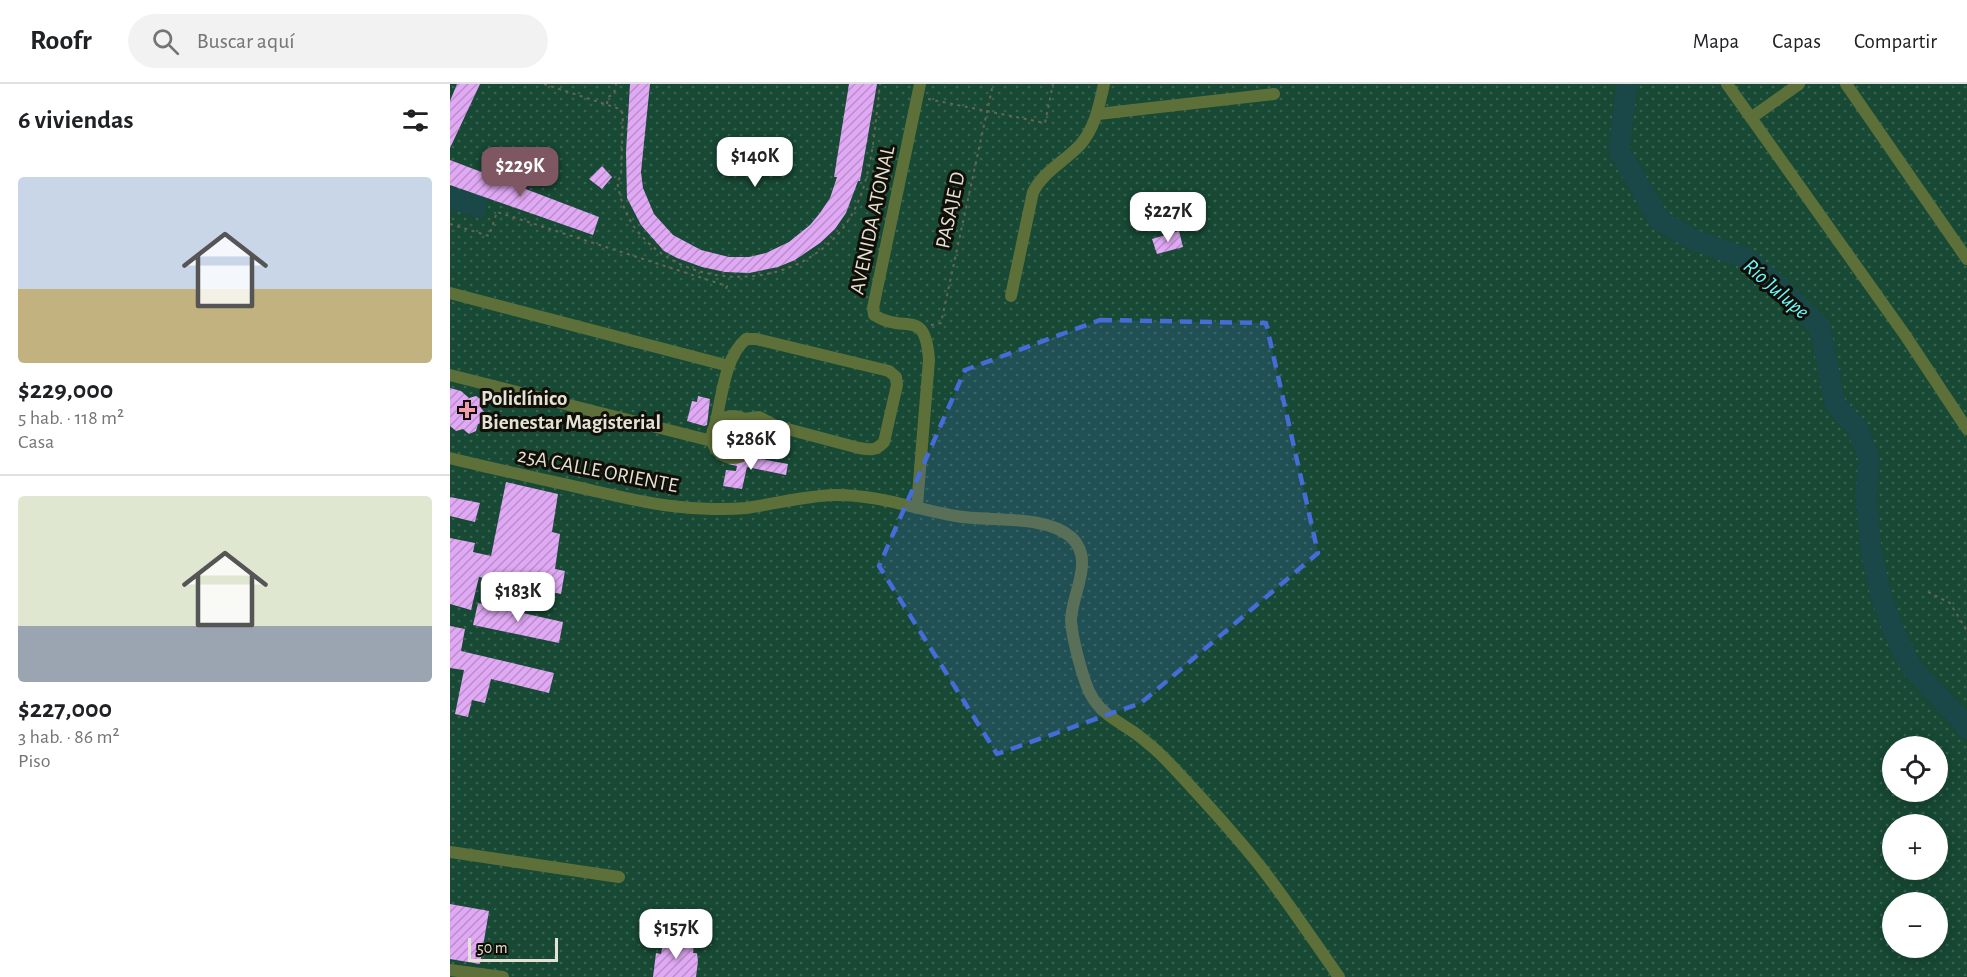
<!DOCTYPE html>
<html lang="es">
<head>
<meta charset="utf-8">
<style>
	body { margin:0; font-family:"Alegreya Sans",sans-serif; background:#f2f2f2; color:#202124; height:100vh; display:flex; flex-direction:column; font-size:22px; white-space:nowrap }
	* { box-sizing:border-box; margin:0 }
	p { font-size:20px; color:#757577 }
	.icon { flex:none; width:33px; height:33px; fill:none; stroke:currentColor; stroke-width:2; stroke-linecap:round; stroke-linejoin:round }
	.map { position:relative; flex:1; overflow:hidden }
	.details { display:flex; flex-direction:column; background:#fff; width:450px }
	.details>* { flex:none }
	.tools { position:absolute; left:1432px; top:652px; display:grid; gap:12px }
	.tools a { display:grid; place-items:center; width:66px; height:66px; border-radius:50%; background:#fff; box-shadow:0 3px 15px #0003; font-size:30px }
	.scale { position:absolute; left:18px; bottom:15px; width:90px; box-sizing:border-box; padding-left:6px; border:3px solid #e4e2d5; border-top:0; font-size:16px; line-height:21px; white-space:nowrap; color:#e4e2d5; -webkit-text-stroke:4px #110f07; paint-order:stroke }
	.price { position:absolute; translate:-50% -51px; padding:0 14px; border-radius:12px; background:#fff; color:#222; font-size:20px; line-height:39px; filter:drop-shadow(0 2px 3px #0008) }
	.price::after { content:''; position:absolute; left:50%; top:36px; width:18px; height:14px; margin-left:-9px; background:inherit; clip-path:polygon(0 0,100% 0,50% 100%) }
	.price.current { background:#7e5762; color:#fff }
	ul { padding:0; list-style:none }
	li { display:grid; align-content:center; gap:12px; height:318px; padding:0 18px }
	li+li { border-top:2px solid #e0e0e0 }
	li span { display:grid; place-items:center; height:186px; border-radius:6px; color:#555 }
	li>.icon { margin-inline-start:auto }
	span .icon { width:108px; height:108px; fill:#fffc; stroke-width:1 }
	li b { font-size:26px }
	h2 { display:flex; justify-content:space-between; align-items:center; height:72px; padding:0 18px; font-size:26px }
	header { display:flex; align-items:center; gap:36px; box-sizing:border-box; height:84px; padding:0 30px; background:#fff; border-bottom:2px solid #e0e0e0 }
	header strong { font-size:28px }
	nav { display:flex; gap:33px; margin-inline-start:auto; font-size:21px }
	.search { width:420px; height:54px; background:#f2f2f2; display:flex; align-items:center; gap:15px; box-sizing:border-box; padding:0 21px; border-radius:33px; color:#757577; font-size:22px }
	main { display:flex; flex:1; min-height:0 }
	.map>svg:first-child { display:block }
</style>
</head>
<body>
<header>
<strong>Roofr</strong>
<div class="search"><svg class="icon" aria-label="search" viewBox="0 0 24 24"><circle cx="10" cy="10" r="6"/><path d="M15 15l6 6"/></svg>Buscar aquí</div>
<nav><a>Mapa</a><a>Capas</a><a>Compartir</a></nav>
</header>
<main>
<section class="details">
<h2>6 viviendas<svg class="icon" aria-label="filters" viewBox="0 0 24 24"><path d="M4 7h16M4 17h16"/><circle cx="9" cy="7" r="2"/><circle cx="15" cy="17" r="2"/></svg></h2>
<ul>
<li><span style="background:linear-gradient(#c9d6e8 60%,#c2b280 0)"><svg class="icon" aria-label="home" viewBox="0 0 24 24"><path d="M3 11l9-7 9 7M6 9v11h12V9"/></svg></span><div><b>$229,000</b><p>5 hab. · 118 m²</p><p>Casa</p></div></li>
<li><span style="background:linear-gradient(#dfe7d0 70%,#9aa5b1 0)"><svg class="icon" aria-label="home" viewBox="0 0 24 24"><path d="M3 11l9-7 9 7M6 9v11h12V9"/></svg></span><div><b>$227,000</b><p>3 hab. · 86 m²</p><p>Piso</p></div></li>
</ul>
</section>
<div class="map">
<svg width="1517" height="893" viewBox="0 0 1517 893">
	<defs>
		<pattern id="park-dots" width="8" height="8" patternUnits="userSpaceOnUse" patternTransform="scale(1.5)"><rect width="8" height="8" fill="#174934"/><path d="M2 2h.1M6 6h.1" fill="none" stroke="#396350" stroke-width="1.8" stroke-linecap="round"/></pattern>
		<pattern id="building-hatch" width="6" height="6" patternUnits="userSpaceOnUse" patternTransform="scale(1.5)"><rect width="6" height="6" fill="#e1a8f6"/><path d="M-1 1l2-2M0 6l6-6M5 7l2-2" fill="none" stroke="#ba8fc8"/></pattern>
	</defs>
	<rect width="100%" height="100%" fill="#2a2612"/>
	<!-- park -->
	<path fill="url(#park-dots)" fill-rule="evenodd" d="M0 0H1517V893H0ZM1443 663H1488V708H1443ZM1443 741H1488V786H1443ZM1443 819H1488V864H1443Z"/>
	<!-- water -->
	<path fill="#1a4748" d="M0 103 38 114 33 135 0 125Z"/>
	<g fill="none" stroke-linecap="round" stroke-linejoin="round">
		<!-- river -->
		<path stroke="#1a4748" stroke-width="21" d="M1177 0 1169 66 1209 136 1244 156 1293 173 1322 196 1370 243 1385 320 1407 344 1419 374 1416 412 1421 467 1431 511 1443 546 1461 583 1515 640 1517 645"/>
	</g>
	<!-- building -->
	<g fill="url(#building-hatch)">
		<path d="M7 0H30L0 64V17Z"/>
		<path d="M180 0H200L191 88 193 104 204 130 223 151 251 166 279 173H299L316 169 339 158 360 141 370 129 380 114 387 93H384L399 0H427L410 97H408L396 129 385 145 370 159 345 176 328 183 299 189 275 188 252 183 227 174 214 167 191 141 177 114 176 68Z"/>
		<path d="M0 76 149 133 143 151 0 101Z"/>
		<path d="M152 82 162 93 152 105 139 95Z"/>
		<path d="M729 147 733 163 707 170 702 155Z"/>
		<path d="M0 304 11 307 19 314 26 312 32 316 31 324 35 329 32 339 28 340 26 347 19 350 13 345 6 347 0 342Z"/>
		<path d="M248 312 260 315 257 341 254 342 237 337 242 317 247 318Z"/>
		<path d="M299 373 338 380 336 391 297 383 292 405 273 402 276 386 286 387 287 382 278 380Z"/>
		<path d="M56 398 108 410 102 448 110 450 105 485 115 487 111 510 29 493 21 526 0 520V454L25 459 23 468 41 472Z"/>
		<path d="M0 413 30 419 25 438 0 432Z"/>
		<path d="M28 519 113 538 109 559 23 541Z"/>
		<path d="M0 542 15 545 11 567 104 589 99 609 41 595 35 619 22 616 18 633 5 630 14 586 0 584Z"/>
		<path d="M0 820 39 827 30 880 0 875Z"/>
		<path d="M214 854 244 857 243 869H247L248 877 246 893H203L206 869 211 870Z"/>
	</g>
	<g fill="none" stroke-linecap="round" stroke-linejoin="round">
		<!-- path -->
		<g stroke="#686553" stroke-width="2" stroke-dasharray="3 4.5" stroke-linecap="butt">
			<path d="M94 0 170 25 173 30 171 93 167 97C170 114 175 130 185 144 234 209 343 209 393 144 423 105 424 47 430 0"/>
			<path d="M478 15 595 39 603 0"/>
			<path d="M157 20 158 13 164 10 166 0"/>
			<path d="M0 140 39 152 47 128 277 202 275 208"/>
			<path d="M481 241 491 239 543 0"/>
			<path d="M1478 508 1500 519 1517 547"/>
		</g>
		<!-- minor -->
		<g stroke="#5e7039" stroke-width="12">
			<path d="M1277 0 1455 251 1517 345"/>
			<path d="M1396 0 1517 175"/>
			<path d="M648 30 824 10"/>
			<path d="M1301 34 1349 0"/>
			<path d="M0 209 279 282"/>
			<path d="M561 212 583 108C594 87 614 78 630 61 645 44 649 22 654 0"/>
			<path d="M0 291 262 357"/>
			<circle cx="283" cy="353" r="21"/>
			<path d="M265 341C272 314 274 274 296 255H306L439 287 446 293 447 301 434 358C426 367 420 366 409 364L326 342 309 333 294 335"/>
			<path d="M467 422 479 276C475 222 456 251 424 231L423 224 470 0"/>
			<path d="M0 768 169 793"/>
			<path d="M0 886 53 893"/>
		</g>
		<!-- tertiary -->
		<path stroke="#5e7039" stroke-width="12" d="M0 374C48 386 96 396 144 407 173 413 202 421 231 423 253 425 274 426 296 424 325 420 354 412 384 411 425 410 465 425 506 432 539 438 594 430 621 453 646 476 621 510 621 537 622 553 633 597 641 611 651 630 668 637 685 649 697 658 710 669 720 680 751 713 782 747 810 782 838 818 863 856 889 893"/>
	</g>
	<!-- marked area -->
	<path fill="#456cd7" fill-opacity="0.2" stroke="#456cd7" stroke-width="4.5" stroke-dasharray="12 8" stroke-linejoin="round" d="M650 236 816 239 868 469 691 619 547 670 429 482 515 286Z"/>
	<!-- markers -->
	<path fill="#f29aad" stroke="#110f07" stroke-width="2" d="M14 317h6v6h6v6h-6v6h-6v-6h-6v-6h6z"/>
	<g text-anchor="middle" stroke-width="6" stroke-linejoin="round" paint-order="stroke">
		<!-- street labels -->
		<g font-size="21" fill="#e4e2d5" stroke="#110f07">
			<text transform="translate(500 126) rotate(-78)" y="7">PASAJE D</text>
			<text transform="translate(422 136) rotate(-78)" y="7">AVENIDA ATONAL</text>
			<text transform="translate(148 386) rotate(11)" y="7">25A CALLE ORIENTE</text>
		</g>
		<!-- poi labels -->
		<g font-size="21" font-weight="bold" fill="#e4e2d5" stroke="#110f07" text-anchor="start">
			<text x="31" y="321">Policlínico<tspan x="31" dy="24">Bienestar Magisterial</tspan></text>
		</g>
		<!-- water labels -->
		<g font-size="22" font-style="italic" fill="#69f8fb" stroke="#110f07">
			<text transform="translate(1327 204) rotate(41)" y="8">Río Julupe</text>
		</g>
	</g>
</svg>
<div class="tools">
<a><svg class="icon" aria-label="locate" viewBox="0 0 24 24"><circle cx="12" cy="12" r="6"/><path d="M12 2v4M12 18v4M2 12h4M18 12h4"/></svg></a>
<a>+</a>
<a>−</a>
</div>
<div class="scale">50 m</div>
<b class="price" style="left:305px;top:104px">$140K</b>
<b class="price current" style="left:70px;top:114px">$229K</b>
<b class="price" style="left:718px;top:159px">$227K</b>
<b class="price" style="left:301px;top:387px">$286K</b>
<b class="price" style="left:68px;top:539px">$183K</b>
<b class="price" style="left:226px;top:876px">$157K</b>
</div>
</main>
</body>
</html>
